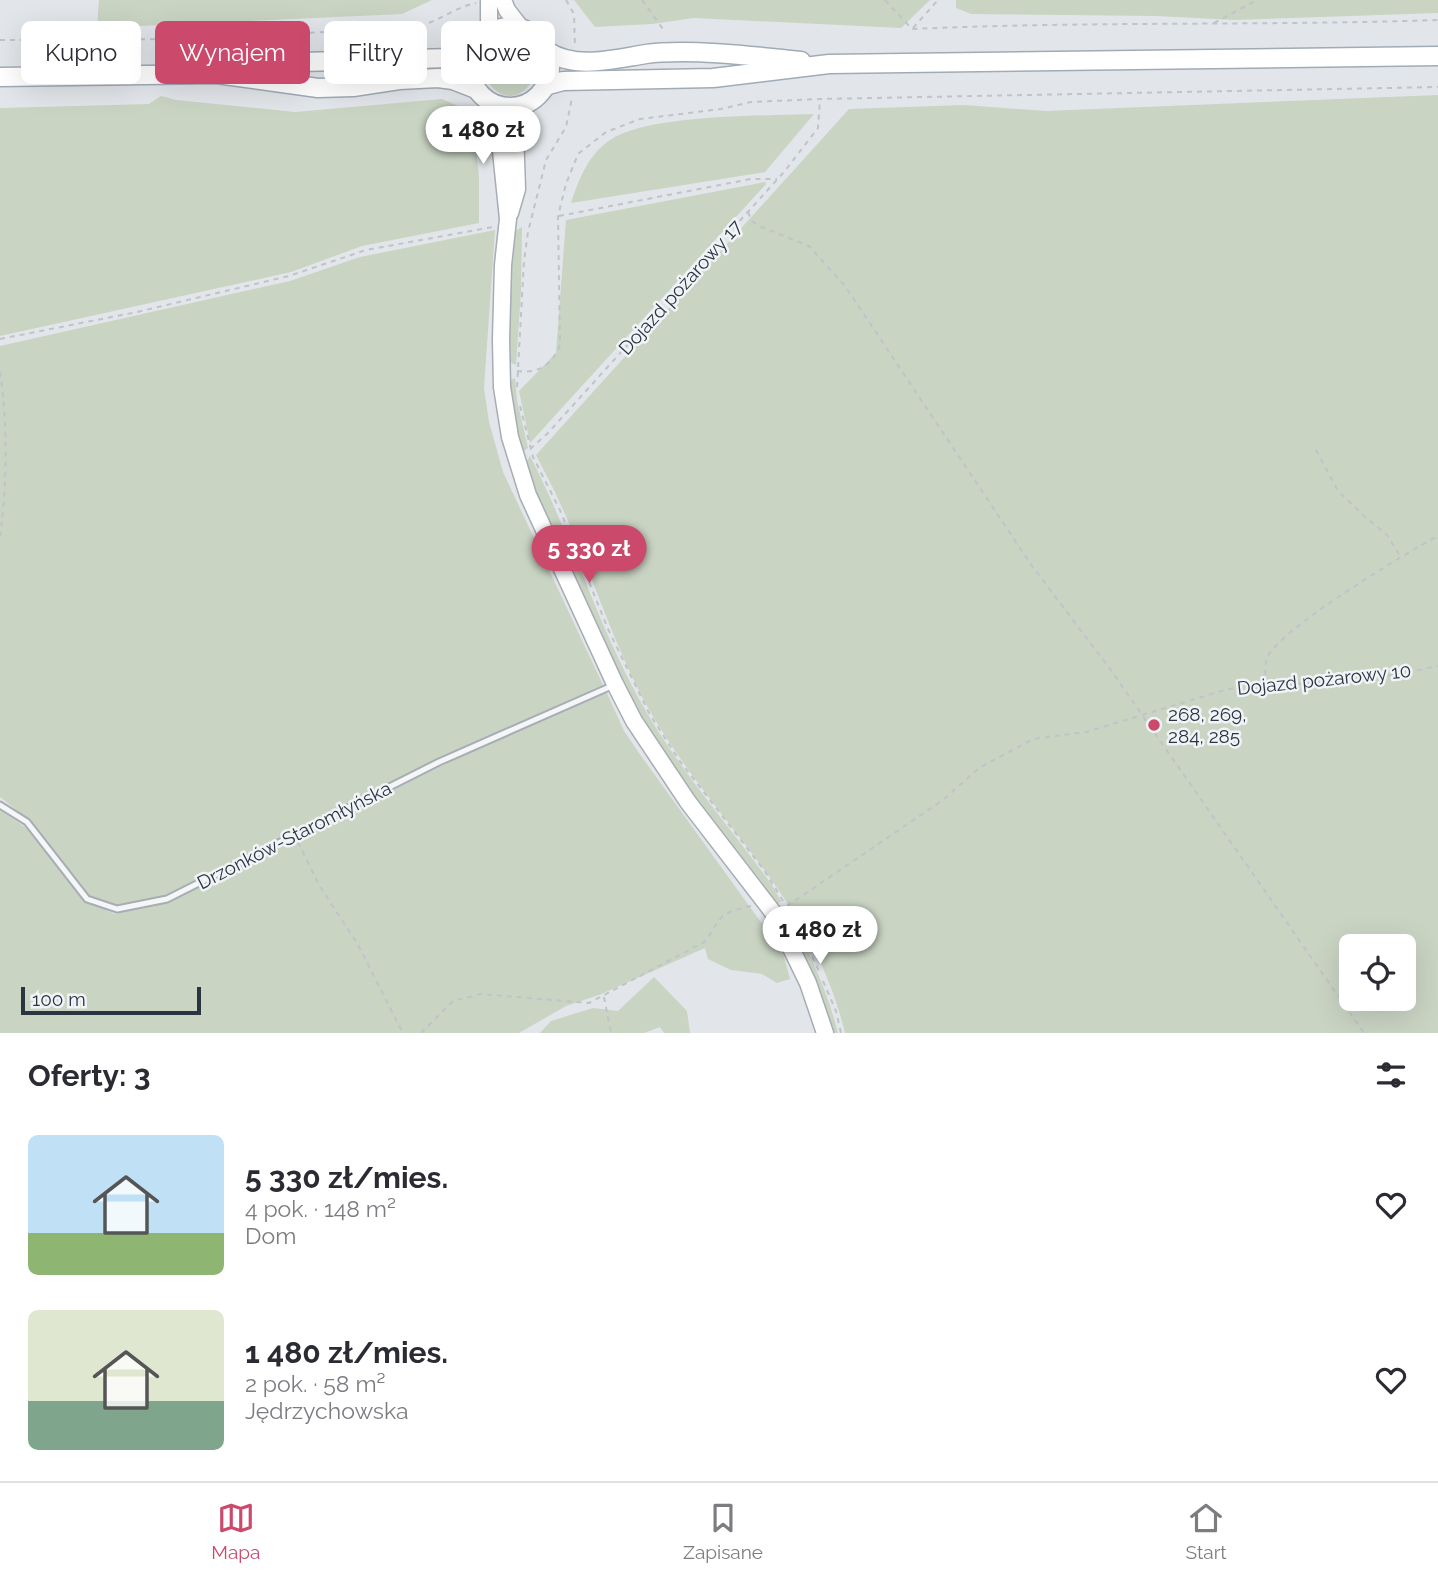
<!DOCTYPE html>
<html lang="pl">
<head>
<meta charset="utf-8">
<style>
	body { margin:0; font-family:Raleway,sans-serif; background:#f2f2f3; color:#2b2b33; height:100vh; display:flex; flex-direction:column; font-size:26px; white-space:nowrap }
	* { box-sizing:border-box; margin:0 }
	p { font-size:23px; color:#7c7c81 }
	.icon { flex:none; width:38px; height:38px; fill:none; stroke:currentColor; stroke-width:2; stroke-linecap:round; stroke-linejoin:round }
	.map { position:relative; height:1033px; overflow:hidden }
	.details { display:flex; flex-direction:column; background:#fff; flex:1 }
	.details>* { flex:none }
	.top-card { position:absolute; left:21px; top:21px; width:700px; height:63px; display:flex; gap:14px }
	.buttons { position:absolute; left:1339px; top:934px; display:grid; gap:14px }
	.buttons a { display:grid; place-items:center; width:77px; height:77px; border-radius:10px; background:#fff; box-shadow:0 7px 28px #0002; font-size:35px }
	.scale { position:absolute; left:21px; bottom:18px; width:180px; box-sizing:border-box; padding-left:7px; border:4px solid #2a3542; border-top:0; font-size:19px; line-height:24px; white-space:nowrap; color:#2a3542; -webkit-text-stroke:5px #f1f4f7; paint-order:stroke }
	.price { position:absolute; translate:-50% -60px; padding:0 16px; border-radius:24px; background:#fff; color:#222; font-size:23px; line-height:46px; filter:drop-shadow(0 2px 4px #0008) }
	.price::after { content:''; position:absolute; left:50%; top:42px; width:21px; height:16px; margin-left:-10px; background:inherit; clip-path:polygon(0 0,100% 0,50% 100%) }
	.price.selected { background:#cb4a6b; color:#fff }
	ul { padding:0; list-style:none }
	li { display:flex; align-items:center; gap:21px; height:175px; padding:0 28px }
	li span { display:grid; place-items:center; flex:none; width:196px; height:140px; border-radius:10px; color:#555 }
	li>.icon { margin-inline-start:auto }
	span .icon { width:84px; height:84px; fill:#fffc; stroke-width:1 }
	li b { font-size:30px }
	h2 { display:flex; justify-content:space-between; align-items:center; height:84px; padding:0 28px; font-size:30px }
	.chip { padding:0 24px; border-radius:10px; background:#fff; box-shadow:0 7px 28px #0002; font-size:24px; line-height:63px }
	.chip.selected { background:#cb4a6b; color:#fff }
	.tabs { display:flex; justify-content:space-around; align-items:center; height:98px; border-top:2px solid #e1e1e2; background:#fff; font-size:19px; color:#7c7c81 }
	.tabs a { display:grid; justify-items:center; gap:4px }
	.tabs .selected { color:#cb4a6b }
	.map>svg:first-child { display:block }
</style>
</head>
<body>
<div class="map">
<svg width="1438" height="1033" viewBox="0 0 1438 1033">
	<rect width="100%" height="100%" fill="#e2e6ea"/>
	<!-- green -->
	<g fill="#c9d4c3" fill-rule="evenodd">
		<path d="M99 0H432L402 14 97 28Z"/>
		<path d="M574 0H930L901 28 694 18 652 24 595 27Z"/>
		<path d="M956 0H1438V13L1235 20 1156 16 971 14 956 8Z"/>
		<path d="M508 43 519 47 527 56 484 57 492 47Z"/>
		<path d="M538 66C535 84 517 105 498 92 492 88 483 77 479 72V67Z"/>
		<path d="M1438 95V1033H845C813 899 717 826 651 713 613 646 592 572 560 503 553 487 544 471 536 455L849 109 964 105 1046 111ZM1351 947H1404V999H1351Z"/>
		<path d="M161 96 176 100 295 112 442 99 472 112 479 177V223L362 246 291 272 0 336V108L149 104Z"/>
		<path d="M814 114 765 172 571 203C579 179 588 155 610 140 648 114 766 116 814 114Z"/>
		<path d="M765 182 766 184 530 443 519 391 556 353 566 220Z"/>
		<path d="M522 227 521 292 516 365 507 361 512 238 514 232Z"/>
		<path d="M495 230 484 388 489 422 503 472 603 685 439 758 166 895 116 906 90 896 30 821 0 797V346L290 281 360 257Z"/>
		<path d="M515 378 517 400 528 448 524 451 520 449 508 381Z"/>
		<path d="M530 456C571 535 596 621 639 699 676 766 727 823 772 885L781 901 777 905 769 896C729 845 683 794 651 737 602 650 563 558 524 466Z"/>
		<path d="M606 691 624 731 639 753 760 921 780 942 790 979 777 983 762 974 731 970 708 959 705 948 599 995 566 1006 519 1033H0V810L25 827 86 901 115 914 168 902 443 765Z"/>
		<path d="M787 912C809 950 827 990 838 1033H830L787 922Z"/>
		<path d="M654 977 687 1011 690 1033H664L660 1027 644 1033H540L551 1021 593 1008 618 1011Z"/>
	</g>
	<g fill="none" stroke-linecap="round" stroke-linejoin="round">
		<defs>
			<path id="service" d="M0 805 27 822 87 899 117 909 167 899 439 762 614 685"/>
			<g id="secondary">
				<path d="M489 0V32"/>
				<path d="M503 0 507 10 521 28"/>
				<path d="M491 103 498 122 508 219 503 265 501 339 502 387 510 437 528 495 615 684 634 721 688 802 775 915 808 983 825 1033"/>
				<path d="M510 213 517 189 515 130 520 106"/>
			</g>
			<g id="primary">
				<circle cx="510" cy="67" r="40"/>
				<path d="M547 51C576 70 614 59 646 54 658 52 671 52 683 52 723 52 762 57 801 61"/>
				<path d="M231 72 301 62 451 58 473 50"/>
				<path d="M0 77 217 74 318 88 353 87 399 80 438 78 453 80 476 89"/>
				<path d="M545 86 563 81 713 78 829 64 1438 56"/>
			</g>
		</defs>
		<!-- service casing -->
		<use href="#service" stroke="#a7adb4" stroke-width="9"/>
		<!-- secondary casing -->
		<use href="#secondary" stroke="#a7adb4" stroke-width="19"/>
		<!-- primary casing -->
		<use href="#primary" stroke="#a1abb5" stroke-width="21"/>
		<!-- path -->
		<g stroke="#bfc4c9" stroke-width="2" stroke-dasharray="5 5" stroke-linecap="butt">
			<path d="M566 0 574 14 575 47"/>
			<path d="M642 0 663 29"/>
			<path d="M885 0 912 29C1088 21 1263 26 1438 20"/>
			<path d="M1214 23 1257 0"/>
			<path d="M913 28 938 0"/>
			<path d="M0 40 200 39 414 27C438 23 452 8 476 3"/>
			<path d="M748 212 752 221 759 226 809 246 845 286 1032 566 1110 669 1364 1033"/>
			<path d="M559 216 751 179H777"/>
			<path d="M0 339 137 312 289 276 366 250 493 227"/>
			<path d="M517 371C539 374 552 365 560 345L558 216 566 184 578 154 606 132 640 119 721 109 751 102 820 99 1438 87"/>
			<path d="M0 372C8 426 7 484 0 538"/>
			<path d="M517 387 524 261 528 232 546 160 566 127 572 98"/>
			<path d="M520 406 533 457 560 510 608 629 649 713 679 760 764 870 785 904"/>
			<path d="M530 449 547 434 784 172 818 128 820 100"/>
			<path d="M1316 450 1338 491 1363 515 1387 535 1400 556"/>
			<path d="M1265 685C1266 677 1264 665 1267 658 1279 629 1406 553 1438 536"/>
			<path d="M298 842 319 885 357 943 403 1033"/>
			<path d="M787 906 943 800 979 768 1033 739 1086 732 1228 689 1348 680 1400 674 1438 666"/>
			<path d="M790 912 820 973"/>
			<path d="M823 981 836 1011 841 1033"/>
			<path d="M604 997 611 1033"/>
			<path d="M421 1033 453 1001 481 994 589 1003 704 942C711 935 714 926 720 919 726 911 742 908 751 906"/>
		</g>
		<!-- service -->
		<use href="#service" stroke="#f4f6f8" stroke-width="5"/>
		<!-- secondary -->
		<use href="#secondary" stroke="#fff" stroke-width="16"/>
		<!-- primary -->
		<use href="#primary" stroke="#fff" stroke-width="18"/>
	</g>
	<!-- markers -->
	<circle fill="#cb4a6b" stroke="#f1f4f7" stroke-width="2.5" cx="1154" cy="725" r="7"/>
	<g text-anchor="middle" stroke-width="5" stroke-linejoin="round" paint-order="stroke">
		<!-- street labels -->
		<g font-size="19" fill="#2a3542" stroke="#f1f4f7">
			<text transform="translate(680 287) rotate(-48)" y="7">Dojazd pożarowy 17</text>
			<text transform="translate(1324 679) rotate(-6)" y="7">Dojazd pożarowy 10</text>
			<text transform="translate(294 835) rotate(-27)" y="7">Drzonków-Staromłyńska</text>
		</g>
		<!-- poi labels -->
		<g font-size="19" fill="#2a3542" stroke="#f1f4f7" text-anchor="start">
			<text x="1168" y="721">268, 269,<tspan x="1168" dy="22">284, 285</tspan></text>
		</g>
	</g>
</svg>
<div class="buttons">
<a><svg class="icon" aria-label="locate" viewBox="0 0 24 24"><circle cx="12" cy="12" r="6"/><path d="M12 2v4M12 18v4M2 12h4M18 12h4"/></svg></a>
</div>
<div class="scale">100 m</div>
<b class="price" style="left:483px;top:166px">1 480 zł</b>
<b class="price selected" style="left:589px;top:585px">5 330 zł</b>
<b class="price" style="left:820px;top:966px">1 480 zł</b>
<div class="top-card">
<a class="chip">Kupno</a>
<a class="chip selected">Wynajem</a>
<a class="chip">Filtry</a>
<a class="chip">Nowe</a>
</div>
</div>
<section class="details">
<h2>Oferty: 3<svg class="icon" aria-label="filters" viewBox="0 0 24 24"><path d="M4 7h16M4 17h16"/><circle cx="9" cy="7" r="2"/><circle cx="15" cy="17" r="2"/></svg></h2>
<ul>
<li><span style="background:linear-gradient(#bfe0f5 70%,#8fb573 0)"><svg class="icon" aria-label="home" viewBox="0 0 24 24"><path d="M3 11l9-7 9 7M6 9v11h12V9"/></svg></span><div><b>5 330 zł/mies.</b><p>4 pok. · 148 m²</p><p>Dom</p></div><svg class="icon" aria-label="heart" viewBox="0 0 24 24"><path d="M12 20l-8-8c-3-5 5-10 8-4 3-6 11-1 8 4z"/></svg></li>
<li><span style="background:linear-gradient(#dfe7d0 65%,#7fa58c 0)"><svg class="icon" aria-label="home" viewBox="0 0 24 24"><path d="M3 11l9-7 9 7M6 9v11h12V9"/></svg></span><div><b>1 480 zł/mies.</b><p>2 pok. · 58 m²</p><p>Jędrzychowska</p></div><svg class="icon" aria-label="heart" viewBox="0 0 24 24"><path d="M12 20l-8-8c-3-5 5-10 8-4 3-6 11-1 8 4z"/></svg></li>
</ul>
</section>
<nav class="tabs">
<a class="selected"><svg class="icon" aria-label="map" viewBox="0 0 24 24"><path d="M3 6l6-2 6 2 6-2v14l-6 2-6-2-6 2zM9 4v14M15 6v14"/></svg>Mapa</a>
<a><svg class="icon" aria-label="saved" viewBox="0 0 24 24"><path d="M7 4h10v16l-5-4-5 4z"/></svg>Zapisane</a>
<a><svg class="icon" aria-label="home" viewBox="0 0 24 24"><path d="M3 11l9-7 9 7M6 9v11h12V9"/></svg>Start</a>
</nav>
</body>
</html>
